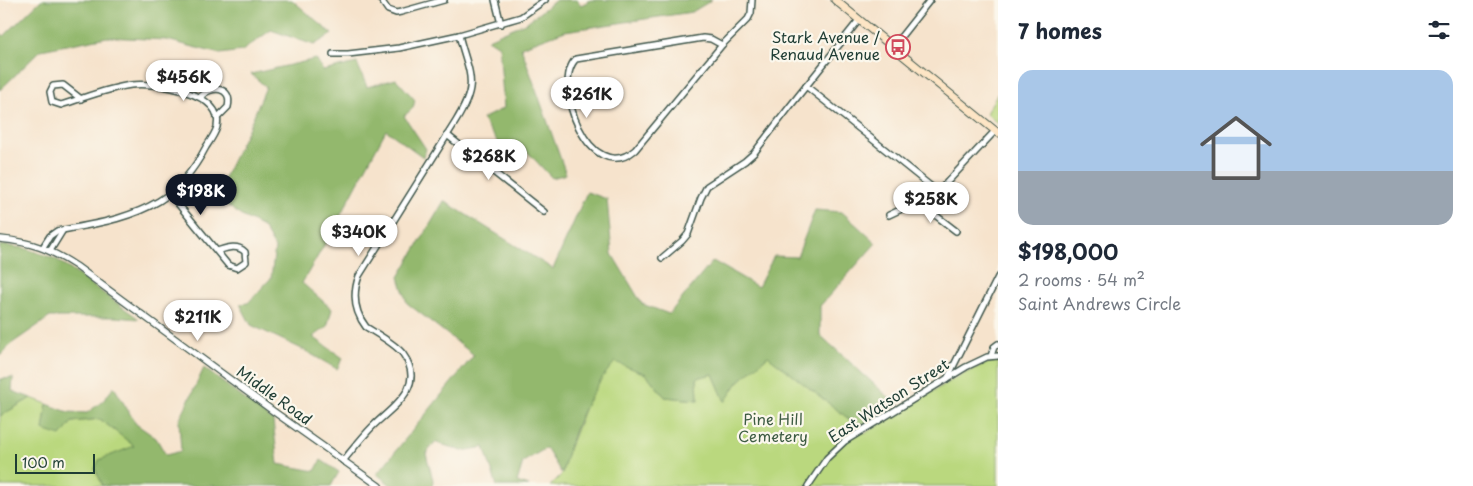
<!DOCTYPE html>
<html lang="en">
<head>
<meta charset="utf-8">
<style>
	body { margin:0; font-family:"Playpen Sans",sans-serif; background:#f2f2f3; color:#1f2937; height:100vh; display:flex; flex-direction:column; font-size:19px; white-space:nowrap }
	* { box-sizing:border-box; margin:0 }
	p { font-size:16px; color:#747a83 }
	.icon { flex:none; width:28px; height:28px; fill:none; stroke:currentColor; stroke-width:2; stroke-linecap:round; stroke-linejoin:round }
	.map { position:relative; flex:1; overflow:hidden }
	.details { display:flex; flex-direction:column; background:#fff; width:475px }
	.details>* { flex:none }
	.scale { position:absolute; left:15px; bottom:12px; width:80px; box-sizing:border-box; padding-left:5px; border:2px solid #1f3d34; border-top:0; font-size:14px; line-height:18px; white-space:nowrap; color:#1f3d34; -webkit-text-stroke:4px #fbf7ec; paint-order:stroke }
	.price { position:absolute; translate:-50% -42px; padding:0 11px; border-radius:18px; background:#fff; color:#222; font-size:16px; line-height:32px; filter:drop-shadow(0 1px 2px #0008) }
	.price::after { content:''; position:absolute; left:50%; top:30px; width:15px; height:11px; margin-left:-8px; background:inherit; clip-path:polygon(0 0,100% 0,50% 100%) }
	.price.selected { background:#111827; color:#fff }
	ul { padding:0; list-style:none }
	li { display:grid; align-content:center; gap:10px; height:265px; padding:0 20px }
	li span { display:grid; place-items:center; height:155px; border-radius:15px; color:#555 }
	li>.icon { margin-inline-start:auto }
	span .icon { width:90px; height:90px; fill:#fffc; stroke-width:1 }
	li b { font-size:21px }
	h2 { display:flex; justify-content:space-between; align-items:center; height:60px; padding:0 20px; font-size:21px }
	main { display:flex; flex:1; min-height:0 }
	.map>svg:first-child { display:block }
</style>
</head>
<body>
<main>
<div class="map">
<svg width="998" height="486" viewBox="0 0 998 486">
	<rect width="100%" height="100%" fill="#fbf7ec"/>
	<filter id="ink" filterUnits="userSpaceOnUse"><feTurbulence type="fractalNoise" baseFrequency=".02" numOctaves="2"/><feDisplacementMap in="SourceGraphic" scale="10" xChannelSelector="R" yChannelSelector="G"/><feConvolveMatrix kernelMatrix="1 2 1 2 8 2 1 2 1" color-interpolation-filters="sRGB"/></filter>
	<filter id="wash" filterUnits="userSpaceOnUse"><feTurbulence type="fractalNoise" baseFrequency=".0096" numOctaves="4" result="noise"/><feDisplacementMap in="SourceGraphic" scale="20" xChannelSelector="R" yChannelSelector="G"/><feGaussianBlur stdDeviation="1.12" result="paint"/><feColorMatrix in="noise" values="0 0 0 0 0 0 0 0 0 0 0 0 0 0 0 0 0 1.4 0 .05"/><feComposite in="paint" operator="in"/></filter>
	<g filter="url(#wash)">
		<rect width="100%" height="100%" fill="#f6e3cc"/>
		<!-- green -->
		<g fill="#bad87e" stroke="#6c8a59">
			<path d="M998 93V124L986 113Z"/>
			<path d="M768 356 828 401 865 433C887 420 979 359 998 361V486H550L562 474 566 457 585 407 604 374 615 361 646 374 665 397 698 400 697 377 713 374 725 401 738 382Z"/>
			<path d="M31 398 47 404 43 430 72 422 100 419 134 446 95 469 103 486H0V416Z"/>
		</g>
		<!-- forest -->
		<g fill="#93b86d" stroke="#597a50">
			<path d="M41 0H292L332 34 314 45 271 30 242 51 220 54 167 40 107 37 41 50 0 90V32L4 36Z"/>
			<path d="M556 0H577L581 5 591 0H712L692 12 565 31 521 47 566 174 552 178 522 146 498 142 482 119 504 108 499 46 488 39 527 22Z"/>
			<path d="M316 59 323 71 357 63 367 87 396 79 415 100 413 108 404 116 426 149 423 157 386 130 329 237 302 283 332 309 327 327 313 337 343 358 337 369 304 350 251 325 240 304 248 303 271 278 275 248 263 227 240 215 215 196 250 125 266 87 251 74Z"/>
			<path d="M587 192 607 199 612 254 642 304 669 314 713 261 758 287 774 256 797 257 815 210 842 212 876 243 820 306V335L896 404 859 427 768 356 738 382 725 402 713 374 697 378 698 400 665 397 646 374 615 362C587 393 571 434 562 474L546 448 523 462 517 482 529 486H497L484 447 462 451 435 442 426 454 433 480 432 486H392L377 474 474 355 407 303 399 277 444 201 553 269Z"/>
			<path d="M0 245 24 248 56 259 139 319 115 317H50L11 344 0 356Z"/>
			<path d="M204 368 273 421 278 464 315 471 321 460 339 472 331 486H103L95 469 99 460 134 446 100 419 72 422 61 436 43 430 47 404 68 412 87 413 103 401 114 387 136 424 156 438 166 455 181 451 179 421Z"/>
			<path d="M13 378 12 391 31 398 0 416V379Z"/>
		</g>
	</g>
	<g filter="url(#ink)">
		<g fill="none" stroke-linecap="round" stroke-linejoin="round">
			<defs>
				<g id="minor">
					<path d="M381 0 388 10 396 13 401 12 444 0"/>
					<path d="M495 0 501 24"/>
					<path d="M722 45 711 39 703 38 576 59C551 83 589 188 635 150L722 45 748 19 751 13 752 0"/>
					<path d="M892 48 930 0"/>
					<path d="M333 54H348L399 48 459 35 521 17 545 0"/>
					<path d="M806 86 938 192"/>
					<path d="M200 97C211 85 233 86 228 107L217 118"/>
					<path d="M447 135 544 212"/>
					<path d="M170 194 228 265 237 268 246 262 245 252C237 244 227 248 217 251"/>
					<path d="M920 201 930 211 956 231"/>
					<path d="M889 215 938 192 995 131"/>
					<path d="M43 247 50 236 57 231C93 224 127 220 159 201 180 188 195 168 206 147 210 141 215 134 217 127 225 92 154 82 131 85 108 88 84 98 61 105L52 102 50 92 53 86 63 85 81 99"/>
					<path d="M50 251 63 230"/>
					<path d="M662 258 682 241 688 234 701 198 707 186 745 161 754 153 791 105 859 20"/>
					<path d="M991 356 994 347 998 344"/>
					<path d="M947 379 998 277"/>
					<path d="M343 461C353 449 362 437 373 426 392 407 427 387 403 354 396 344 377 334 366 327 354 311 352 295 359 276L456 121C480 82 469 75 459 35"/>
					<path d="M808 486 827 458 845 441 966 367 987 357 998 356"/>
				</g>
				<path id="tertiary" d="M0 239C31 242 50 249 76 266L273 411 379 486"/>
				<path id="secondary" d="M835 0 998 133"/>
			</defs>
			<!-- minor casing -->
			<use href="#minor" stroke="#3f564b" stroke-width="8"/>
			<!-- tertiary casing -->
			<use href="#tertiary" stroke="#3f564b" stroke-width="8"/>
			<!-- secondary casing -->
			<use href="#secondary" stroke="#3f564b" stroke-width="9"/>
			<!-- minor -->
			<use href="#minor" stroke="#fff" stroke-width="5"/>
			<!-- tertiary -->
			<use href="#tertiary" stroke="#fff" stroke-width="5.5"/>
			<!-- secondary -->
			<use href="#secondary" stroke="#fde5c5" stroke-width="7"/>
		</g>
	</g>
	<!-- icons -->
	<defs>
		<symbol id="bus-ring" viewBox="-11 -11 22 22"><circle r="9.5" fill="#fbf7ec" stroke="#d1495b" stroke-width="1.5"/><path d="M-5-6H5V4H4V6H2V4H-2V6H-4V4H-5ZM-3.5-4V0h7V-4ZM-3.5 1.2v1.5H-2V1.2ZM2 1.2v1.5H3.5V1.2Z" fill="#d1495b"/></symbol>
	</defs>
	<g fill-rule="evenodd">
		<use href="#bus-ring" x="884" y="33" width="28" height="28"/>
	</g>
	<g text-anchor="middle" stroke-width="4.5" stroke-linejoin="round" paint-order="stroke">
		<!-- poi labels -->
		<g font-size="15" fill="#1f3d34" stroke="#fbf7ec" text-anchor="end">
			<text x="880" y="43">Stark Avenue /<tspan x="880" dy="17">Renaud Avenue</tspan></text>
		</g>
		<!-- street labels -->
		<g font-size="15" fill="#1f3d34" stroke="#fbf7ec">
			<text transform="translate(274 396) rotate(36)" y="5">Middle Road</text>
			<text transform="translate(889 401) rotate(-33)" y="5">East Watson Street</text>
		</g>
		<!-- park labels -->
		<g font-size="15" fill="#3e5c43" stroke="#fbf7ec">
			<text x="773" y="425">Pine Hill<tspan x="773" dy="17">Cemetery</tspan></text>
		</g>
	</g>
</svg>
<div class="scale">100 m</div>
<b class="price" style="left:184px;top:102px">$456K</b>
<b class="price" style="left:587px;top:119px">$261K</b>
<b class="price" style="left:489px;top:181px">$268K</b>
<b class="price selected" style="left:201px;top:216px">$198K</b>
<b class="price" style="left:931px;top:224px">$258K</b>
<b class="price" style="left:359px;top:257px">$340K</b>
<b class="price" style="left:198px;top:342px">$211K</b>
</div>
<section class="details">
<h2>7 homes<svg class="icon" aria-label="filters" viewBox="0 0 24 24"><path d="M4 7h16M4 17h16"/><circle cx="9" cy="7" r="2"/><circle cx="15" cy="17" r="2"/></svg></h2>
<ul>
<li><span style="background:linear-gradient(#a9c7e8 65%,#9aa5b1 0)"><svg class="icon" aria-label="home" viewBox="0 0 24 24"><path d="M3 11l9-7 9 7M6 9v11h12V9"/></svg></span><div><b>$198,000</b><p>2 rooms · 54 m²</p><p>Saint Andrews Circle</p></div></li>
</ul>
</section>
</main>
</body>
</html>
